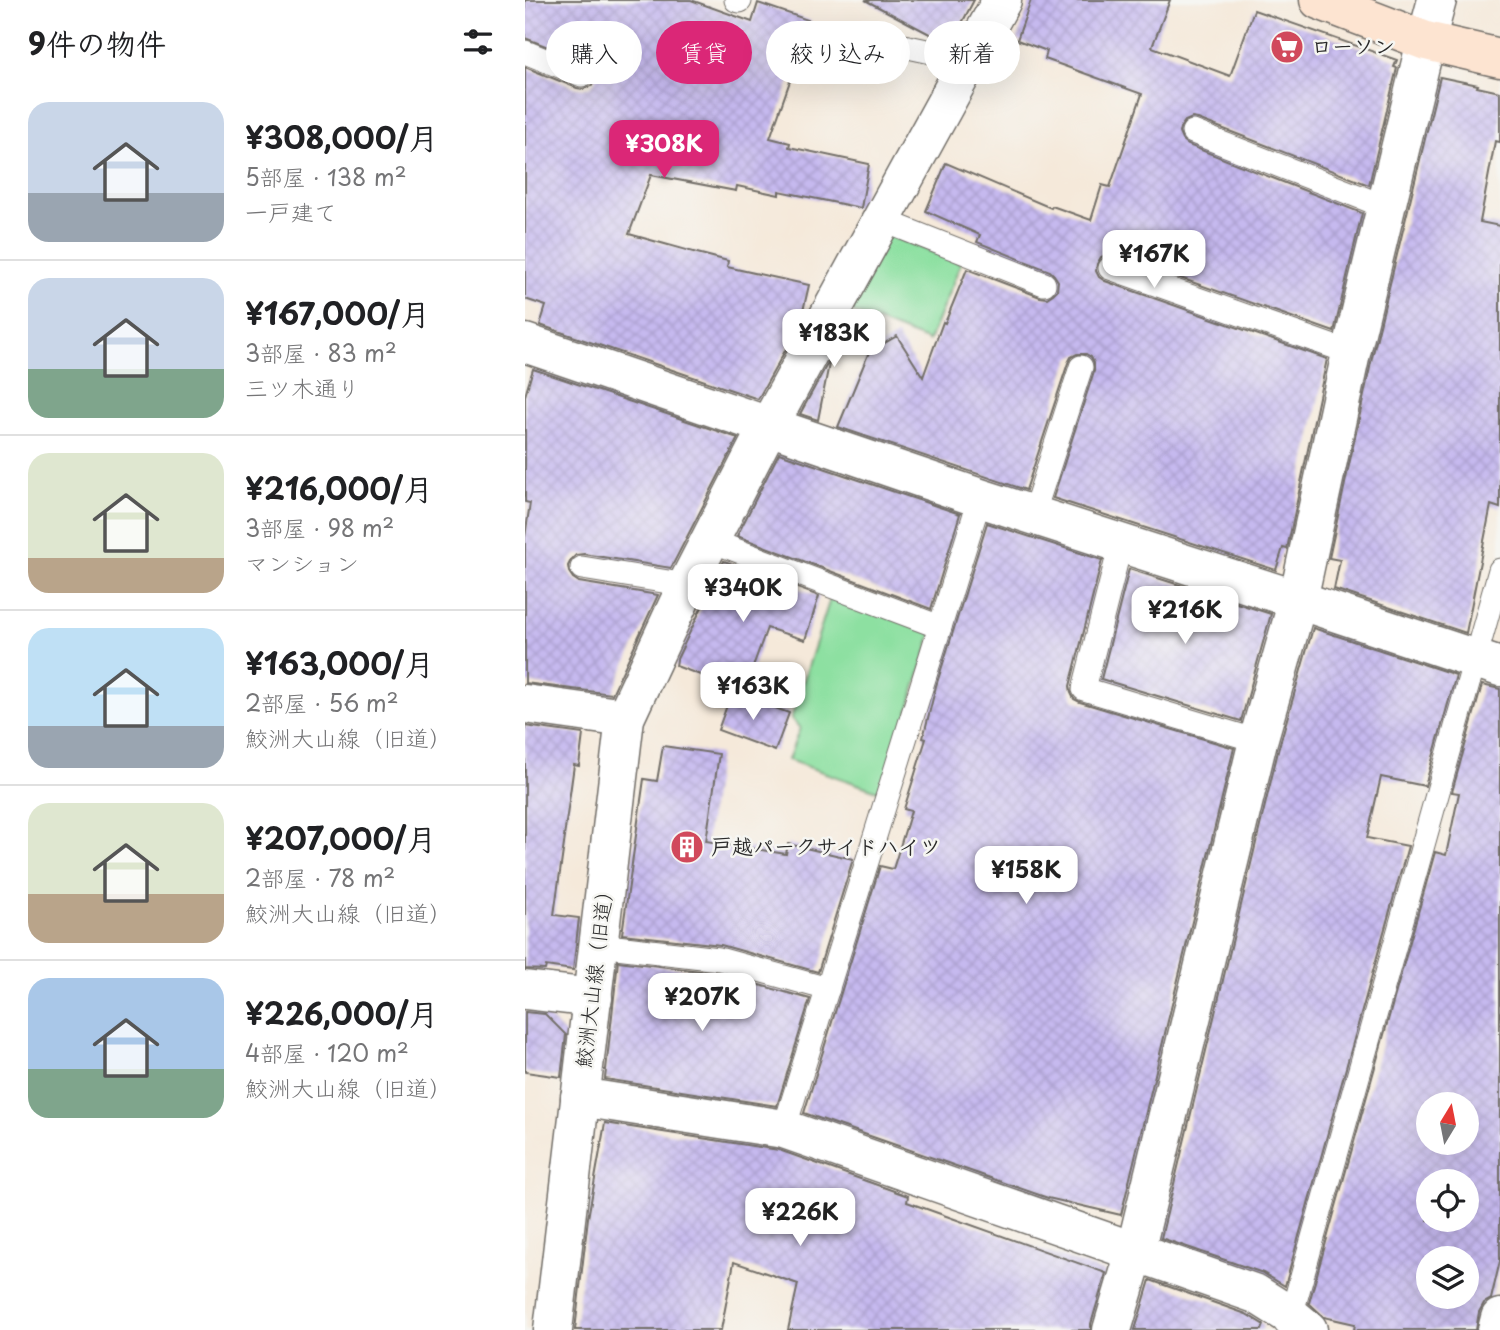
<!DOCTYPE html>
<html lang="ja">
<head>
<meta charset="utf-8">
<style>
	body { margin:0; font-family:"Playpen Sans","Klee One",sans-serif; background:#f2f2f2; color:#202124; height:100vh; display:flex; flex-direction:column; font-size:26px; white-space:nowrap }
	* { box-sizing:border-box; margin:0 }
	p { font-size:23px; color:#757577 }
	.icon { flex:none; width:38px; height:38px; fill:none; stroke:currentColor; stroke-width:2; stroke-linecap:round; stroke-linejoin:round }
	.map { position:relative; flex:1; overflow:hidden }
	.side { display:flex; flex-direction:column; background:#fff; width:525px }
	.side>* { flex:none }
	.banner { position:absolute; left:21px; top:21px; width:665px; height:63px; display:flex; gap:14px }
	.needle { width:46px; rotate:10deg }
	.buttons { position:absolute; left:891px; top:1092px; display:grid; gap:14px }
	.buttons a { display:grid; place-items:center; width:63px; height:63px; border-radius:50%; background:#fff; box-shadow:0 7px 28px #0002; font-size:35px }
	.price { position:absolute; translate:-50% -60px; padding:0 16px; border-radius:14px; background:#fff; color:#222; font-size:23px; line-height:46px; filter:drop-shadow(0 2px 4px #0008) }
	.price::after { content:''; position:absolute; left:50%; top:42px; width:21px; height:16px; margin-left:-10px; background:inherit; clip-path:polygon(0 0,100% 0,50% 100%) }
	.price.on { background:#db2777; color:#fff }
	ul { padding:0; list-style:none }
	li { display:flex; align-items:center; gap:21px; height:175px; padding:0 28px }
	li+li { border-top:2px solid #e0e0e0 }
	li span { display:grid; place-items:center; flex:none; width:196px; height:140px; border-radius:21px; color:#555 }
	li>.icon { margin-inline-start:auto }
	span .icon { width:84px; height:84px; fill:#fffc; stroke-width:1 }
	li b { font-size:30px }
	h2 { display:flex; justify-content:space-between; align-items:center; height:84px; padding:0 28px; font-size:30px }
	.chip { padding:0 24px; border-radius:32px; background:#fff; box-shadow:0 7px 28px #0002; font-size:24px; line-height:63px }
	.chip.on { background:#db2777; color:#fff }
	main { display:flex; flex:1; min-height:0 }
	.map>svg:first-child { display:block }
</style>
</head>
<body>
<main>
<section class="side">
<h2>9件の物件<svg class="icon" aria-label="filters" viewBox="0 0 24 24"><path d="M4 7h16M4 17h16"/><circle cx="9" cy="7" r="2"/><circle cx="15" cy="17" r="2"/></svg></h2>
<ul>
<li><span style="background:linear-gradient(#c9d6e8 65%,#9aa5b1 0)"><svg class="icon" aria-label="home" viewBox="0 0 24 24"><path d="M3 11l9-7 9 7M6 9v11h12V9"/></svg></span><div><b>¥308,000/月</b><p>5部屋 · 138 m²</p><p>一戸建て</p></div></li>
<li><span style="background:linear-gradient(#c9d6e8 65%,#7fa58c 0)"><svg class="icon" aria-label="home" viewBox="0 0 24 24"><path d="M3 11l9-7 9 7M6 9v11h12V9"/></svg></span><div><b>¥167,000/月</b><p>3部屋 · 83 m²</p><p>三ツ木通り</p></div></li>
<li><span style="background:linear-gradient(#dfe7d0 75%,#b9a48a 0)"><svg class="icon" aria-label="home" viewBox="0 0 24 24"><path d="M3 11l9-7 9 7M6 9v11h12V9"/></svg></span><div><b>¥216,000/月</b><p>3部屋 · 98 m²</p><p>マンション</p></div></li>
<li><span style="background:linear-gradient(#bfe0f5 70%,#9aa5b1 0)"><svg class="icon" aria-label="home" viewBox="0 0 24 24"><path d="M3 11l9-7 9 7M6 9v11h12V9"/></svg></span><div><b>¥163,000/月</b><p>2部屋 · 56 m²</p><p>鮫洲大山線（旧道）</p></div></li>
<li><span style="background:linear-gradient(#dfe7d0 65%,#b9a48a 0)"><svg class="icon" aria-label="home" viewBox="0 0 24 24"><path d="M3 11l9-7 9 7M6 9v11h12V9"/></svg></span><div><b>¥207,000/月</b><p>2部屋 · 78 m²</p><p>鮫洲大山線（旧道）</p></div></li>
<li><span style="background:linear-gradient(#a9c7e8 65%,#7fa58c 0)"><svg class="icon" aria-label="home" viewBox="0 0 24 24"><path d="M3 11l9-7 9 7M6 9v11h12V9"/></svg></span><div><b>¥226,000/月</b><p>4部屋 · 120 m²</p><p>鮫洲大山線（旧道）</p></div></li>
</ul>
</section>
<div class="map">
<svg width="975" height="1330" viewBox="0 0 975 1330">
	<defs>
		<pattern id="building-cross-hatch" width="8" height="8" patternUnits="userSpaceOnUse" patternTransform="scale(1.75)"><rect width="8" height="8" fill="#c6b9ef"/><path d="M0 0l8 8M0 8l8-8" fill="none" stroke="#aa9fcd"/></pattern>
	</defs>
	<rect width="100%" height="100%" fill="#f6f6f2"/>
	<filter id="ink" filterUnits="userSpaceOnUse"><feTurbulence type="fractalNoise" baseFrequency=".0143" numOctaves="2"/><feDisplacementMap in="SourceGraphic" scale="14" xChannelSelector="R" yChannelSelector="G"/><feConvolveMatrix kernelMatrix="1 2 1 2 8 2 1 2 1" color-interpolation-filters="sRGB"/></filter>
	<filter id="wash" filterUnits="userSpaceOnUse"><feTurbulence type="fractalNoise" baseFrequency=".00686" numOctaves="4" result="noise"/><feDisplacementMap in="SourceGraphic" scale="28" xChannelSelector="R" yChannelSelector="G"/><feGaussianBlur stdDeviation="1.57" result="paint"/><feColorMatrix in="noise" values="0 0 0 0 0 0 0 0 0 0 0 0 0 0 0 0 0 1.4 0 .05"/><feComposite in="paint" operator="in"/></filter>
	<g filter="url(#wash)">
		<rect width="100%" height="100%" fill="#f5e9da"/>
		<!-- green -->
		<g fill="#8de0a1" stroke="#5c8666" stroke-width="2">
			<path d="M358 233 436 263 404 341 315 307Z"/>
			<path d="M307 593 408 630 358 793 263 760 275 728 266 719Z"/>
		</g>
		<g id="blocks">
			<!-- building -->
			<g fill="url(#building-cross-hatch)" fill-rule="evenodd">
				<path d="M0 0H166L227 22 233 3 286 21 245 138 265 143 264 147 344 164 336 208 254 191V195L212 186 211 191 126 175 104 234 172 253 203 261 202 267 284 285 275 324 233 399 15 325 21 306 0 299V67L52 88 58 89 66 86 70 81 71 74 68 67 62 62 0 38Z"/>
				<path d="M340 0H449L427 42 414 39Z"/>
				<path d="M506 0H645L627 47 705 76 729 10 872 60 869 67 872 68 844 185 673 119 667 118 660 121 655 128 654 133 657 140 663 145 837 213 809 332 590 255 583 254 576 257 572 264 571 271 574 277 580 281 802 359 762 549 758 548 751 570 528 498 569 371V363L566 357 561 354H552L546 357 543 363 501 490 313 427 344 352 372 336 398 377 418 322 420 323 442 269 515 297 522 298 528 294 532 290 533 281 529 275 525 271 452 242 455 235 401 211 421 163 526 208 527 206 566 220 577 185 585 187 617 94 520 59 522 51 492 40Z"/>
				<path d="M915 77 953 85 952 87 975 92V142L970 141 955 222 975 226V508L966 505 941 633 809 589 815 560 804 558 847 358Z"/>
				<path d="M305 359 293 420 275 414Z"/>
				<path d="M8 369 213 438 146 568 59 554 51 555 46 560 43 566 44 572 48 578 54 582 133 595 87 694 0 683V537L5 503 0 502V396Z"/>
				<path d="M254 453 435 514 406 609 212 536Z"/>
				<path d="M462 523 577 560 545 686 546 693 549 699 555 702 709 748 596 1215 523 1198 279 1113 355 866 368 869 386 811 379 809 401 739 398 738 411 686Z"/>
				<path d="M199 561 294 596 280 640 242 628 219 691 151 666 152 659Z"/>
				<path d="M604 569 746 614 716 721 576 679Z"/>
				<path d="M788 628 931 675 900 786 856 777 842 838 883 846 760 1286 738 1273 636 1238 754 747Z"/>
				<path d="M957 685 975 689V1261L966 1299 959 1303 954 1312 951 1330H829L830 1324 799 1317 784 1303 910 852 921 855 934 793 927 792ZM903 1104H942V1143H903ZM903 1181H942V1220H903ZM903 1258H942V1297H903Z"/>
				<path d="M207 692 264 713 250 751 193 730Z"/>
				<path d="M0 726 58 734 54 766 49 765 39 837H40L29 915 54 918 48 970 21 966 20 970 0 969Z"/>
				<path d="M138 746 194 754 181 841 261 854 263 844 328 859 293 972 196 945 97 934 119 779 132 781Z"/>
				<path d="M93 961 191 973 285 999 252 1106 80 1079Z"/>
				<path d="M0 1012 20 1014 41 1035 36 1077 0 1072Z"/>
				<path d="M80 1123 254 1150 383 1196 382 1202 581 1273 566 1324V1330H263L273 1284 209 1262 196 1330H50L63 1218Z"/>
				<path d="M625 1280 721 1314 739 1325 737 1330H610Z"/>
			</g>
		</g>
	</g>
	<g filter="url(#ink)">
		<use href="#blocks" fill-opacity="0" stroke="#726e68" stroke-width="2"/>
		<g fill="none" stroke-linecap="round" stroke-linejoin="round">
			<defs>
				<g id="lane">
					<path d="M211 0 215 1"/>
					<path d="M295 34 369 44 444 60"/>
					<path d="M0 52 57 75"/>
					<path d="M668 132 861 207"/>
					<path d="M357 220 519 284"/>
					<path d="M585 268 826 353"/>
					<path d="M508 515 556 367"/>
					<path d="M184 540 415 627"/>
					<path d="M596 543 559 689 733 741"/>
					<path d="M57 568 162 585"/>
					<path d="M74 945 194 959 303 989"/>
					<path d="M259 1129 455 498"/>
					<path d="M761 1324 766 1316 975 570"/>
				</g>
				<g id="street">
					<path d="M0 343 455 498 773 600 975 667"/>
					<path d="M0 704 100 718"/>
					<path d="M0 990 68 998"/>
					<path d="M55 1097 259 1129 731 1294 766 1316 783 1330"/>
					<path d="M28 1330 100 718 162 585 243 427 477 0"/>
					<path d="M587 1330 610 1252 733 741 773 600 826 353 901 41 912 0"/>
					<path d="M972 1330 975 1318"/>
				</g>
				<path id="secondary" d="M794 0 901 41 975 58"/>
			</defs>
			<!-- lane casing -->
			<use href="#lane" stroke="#726e68" stroke-width="25"/>
			<!-- street casing -->
			<use href="#street" stroke="#726e68" stroke-width="41"/>
			<!-- secondary casing -->
			<use href="#secondary" stroke="#726e68" stroke-width="41"/>
			<!-- lane -->
			<use href="#lane" stroke="#fff" stroke-width="23"/>
			<!-- street -->
			<use href="#street" stroke="#fff" stroke-width="38"/>
			<!-- secondary -->
			<use href="#secondary" stroke="#fde4d1" stroke-width="38"/>
		</g>
	</g>
	<!-- icons -->
	<defs>
		<symbol id="supermarket-disc" viewBox="-11 -11 22 22"><circle r="9.5" fill="#d1495b" stroke="#f6f6f2"/><path d="M-6-5.5h2.5l.6 2H6L4.5 2H-2.5L-4.4-4H-6ZM-1.5 3.2a1.3 1.3 0 1 0 .1 0ZM3 3.2a1.3 1.3 0 1 0 .1 0Z" fill="#fff"/></symbol>
		<symbol id="building-disc" viewBox="-11 -11 22 22"><circle r="9.5" fill="#d1495b" stroke="#f6f6f2"/><path d="M-4-6H4V6H1V3H-1V6H-4ZM-2.5-4.3h1.7v1.8h-1.7ZM.8-4.3h1.7v1.8H.8ZM-2.5-1h1.7V.8h-1.7ZM.8-1h1.7V.8H.8Z" fill="#fff"/></symbol>
	</defs>
	<g fill-rule="evenodd">
		<use href="#supermarket-disc" x="743" y="28" width="38" height="38"/>
		<use href="#building-disc" x="143" y="828" width="38" height="38"/>
	</g>
	<g text-anchor="middle" stroke-width="5" stroke-linejoin="round" paint-order="stroke">
		<!-- poi labels -->
		<g font-size="21" font-weight="bold" fill="#2b2b2b" stroke="#f6f6f2" text-anchor="start">
			<text x="786" y="54">ローソン</text>
			<text x="186" y="854">戸越パークサイドハイツ</text>
		</g>
		<!-- street labels -->
		<g font-size="21" fill="#2b2b2b" stroke="#f6f6f2">
			<text transform="translate(70 974) rotate(-83)" y="7">鮫洲大山線（旧道）</text>
		</g>
	</g>
</svg>
<div class="buttons">
<a><svg class="needle" viewBox="-14 -14 28 28"><path d="M0-13l5 13h-10z" fill="#e53935"/><path d="M0 13l5-13h-10z" fill="#757577"/></svg></a>
<a><svg class="icon" aria-label="locate" viewBox="0 0 24 24"><circle cx="12" cy="12" r="6"/><path d="M12 2v4M12 18v4M2 12h4M18 12h4"/></svg></a>
<a><svg class="icon" aria-label="layers" viewBox="0 0 24 24"><path d="M12 4l9 5-9 5-9-5zM3 14l9 5 9-5"/></svg></a>
</div>
<b class="price on" style="left:139px;top:180px">¥308K</b>
<b class="price" style="left:629px;top:290px">¥167K</b>
<b class="price" style="left:309px;top:369px">¥183K</b>
<b class="price" style="left:218px;top:624px">¥340K</b>
<b class="price" style="left:660px;top:646px">¥216K</b>
<b class="price" style="left:228px;top:722px">¥163K</b>
<b class="price" style="left:501px;top:906px">¥158K</b>
<b class="price" style="left:177px;top:1033px">¥207K</b>
<b class="price" style="left:275px;top:1248px">¥226K</b>
<div class="banner">
<a class="chip">購入</a>
<a class="chip on">賃貸</a>
<a class="chip">絞り込み</a>
<a class="chip">新着</a>
</div>
</div>
</main>
</body>
</html>
